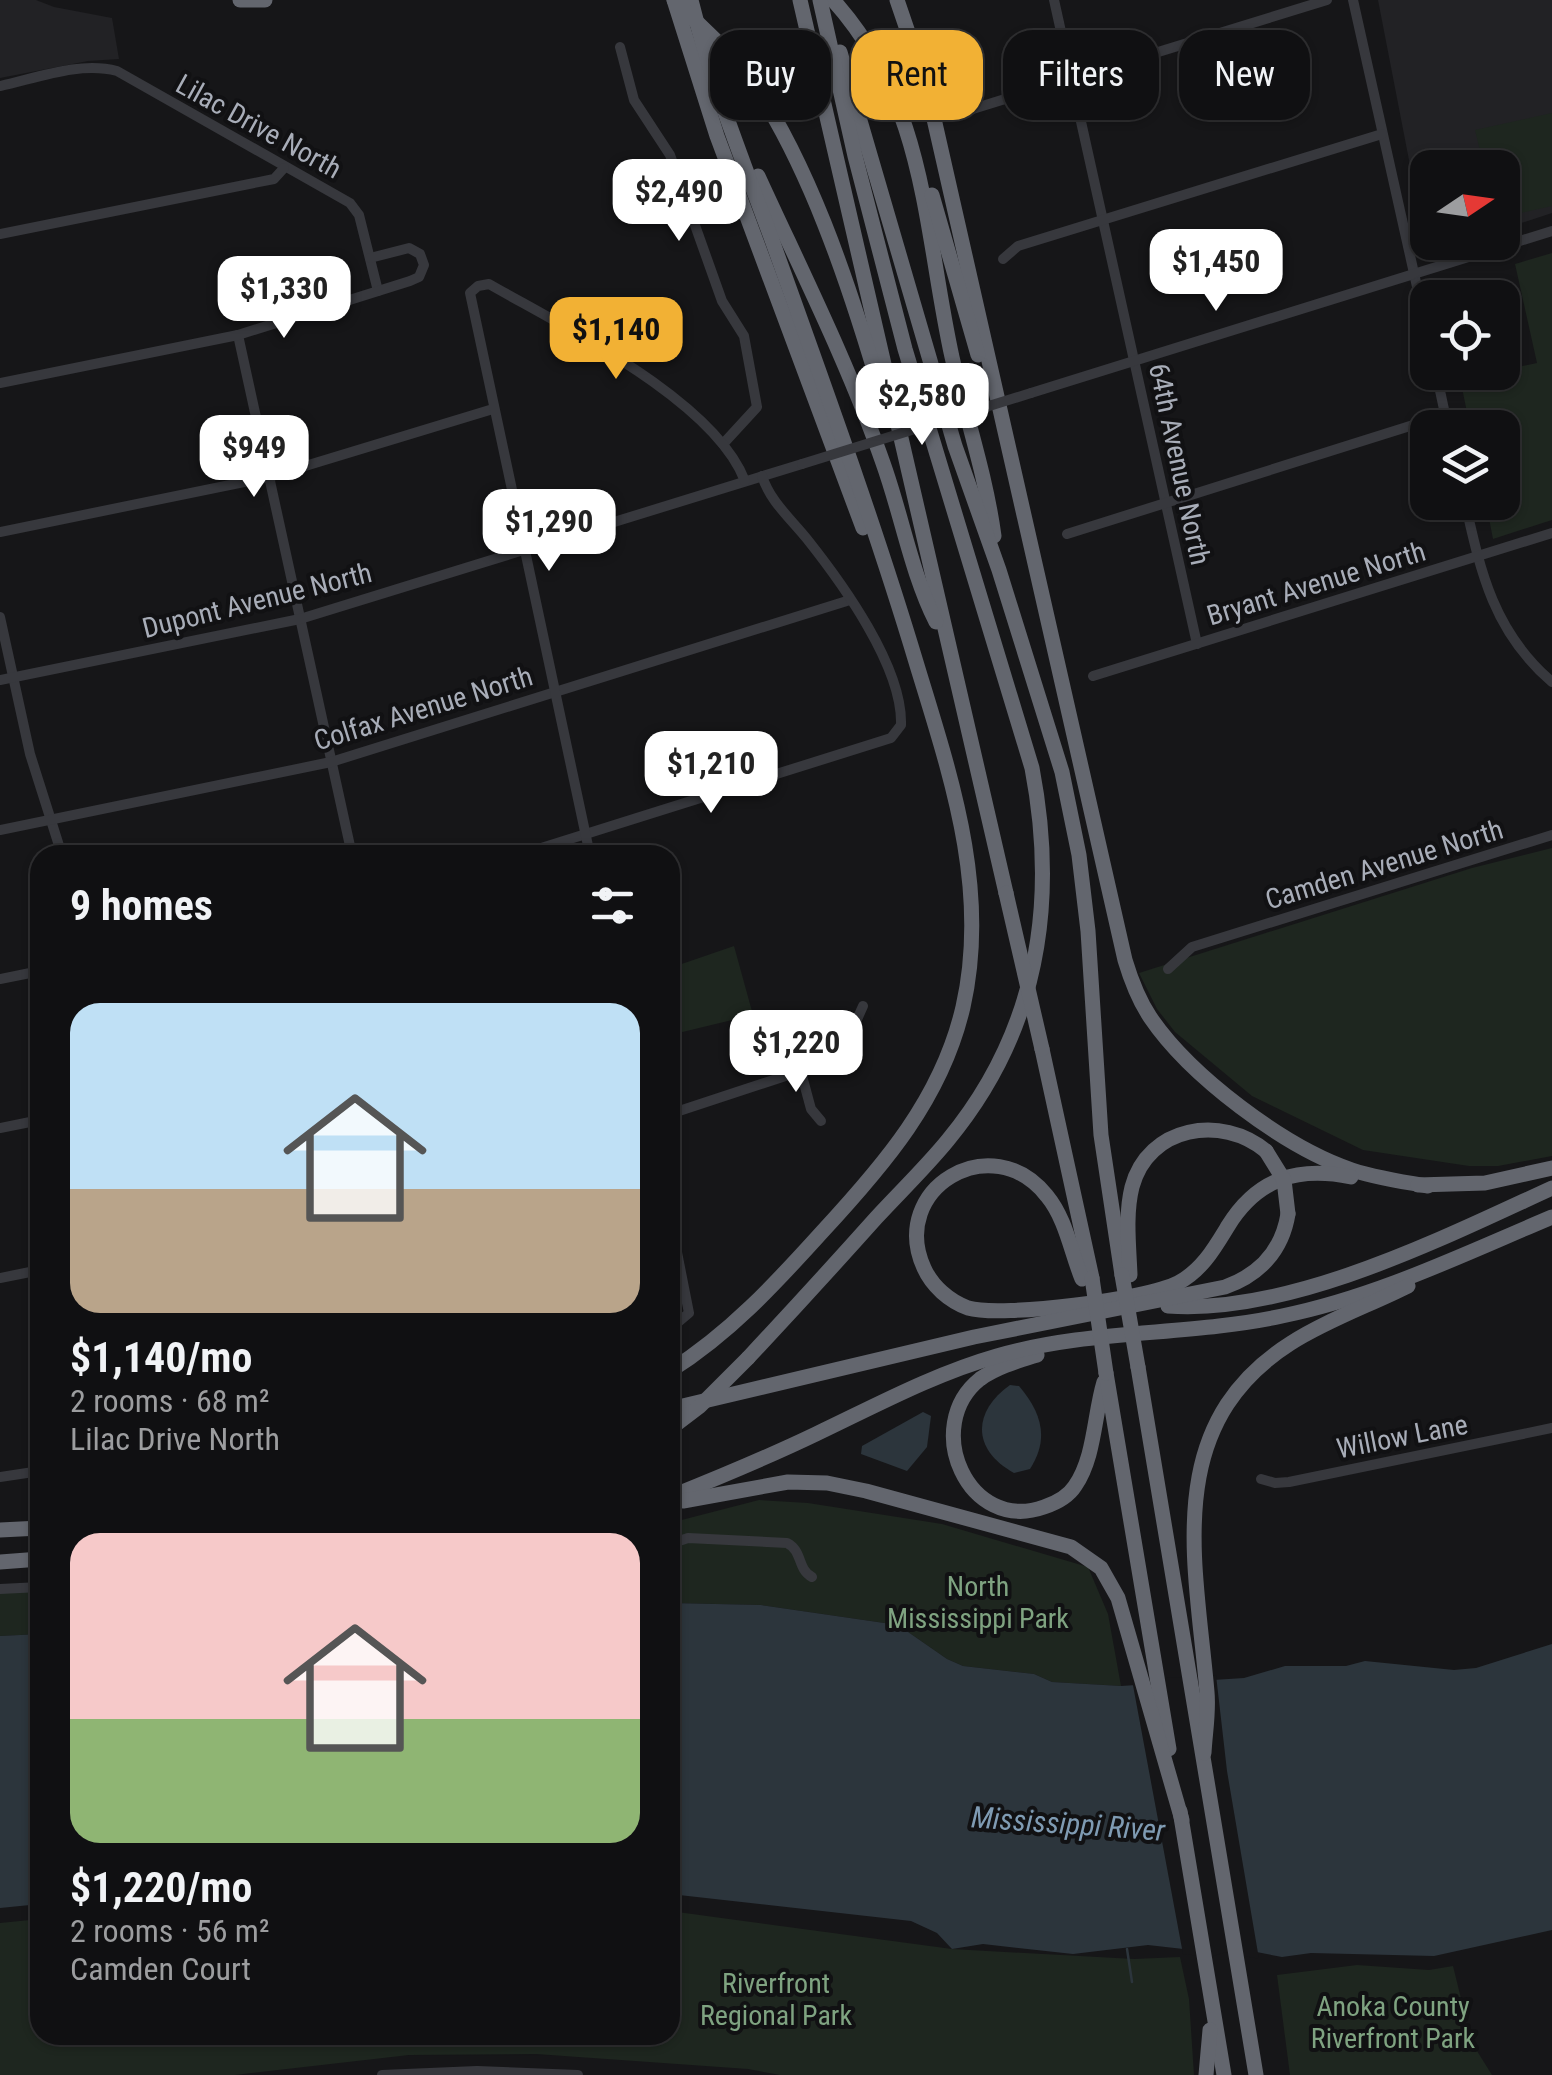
<!DOCTYPE html>
<html lang="en">
<head>
<meta charset="utf-8">
<style>
	body { margin:0; font-family:"Roboto Condensed",sans-serif; background:#1e1e20; color:#f1f3f6; height:100vh; display:flex; flex-direction:column; font-size:38px; white-space:nowrap }
	* { box-sizing:border-box; margin:0 }
	p { font-size:32px; color:#9c9d9f }
	.icon { flex:none; width:55px; height:55px; fill:none; stroke:currentColor; stroke-width:2; stroke-linecap:round; stroke-linejoin:round }
	.map { position:relative; flex:1; overflow:hidden }
	.panel { position:absolute; left:30px; top:845px; width:650px; height:1200px; display:flex; flex-direction:column; background:#101012; border-radius:30px; box-shadow:0 2px 8px #0004,0 0 0 2px #303032 }
	.panel>* { flex:none }
	.hud { position:absolute; left:710px; top:30px; width:690px; height:90px; display:flex; gap:20px }
	.needle { width:65px; rotate:77deg }
	.tools { position:absolute; left:1410px; top:150px; display:grid; gap:20px }
	.tools a { display:grid; place-items:center; width:110px; height:110px; border-radius:20px; background:#101012; box-shadow:0 2px 8px #0004,0 0 0 2px #303032; font-size:50px }
	.price { position:absolute; translate:-50% -85px; padding:0 22px; border-radius:20px; background:#fff; color:#222; font-size:32px; line-height:65px; filter:drop-shadow(0 2px 5px #0008) }
	.price::after { content:''; position:absolute; left:50%; top:60px; width:30px; height:22px; margin-left:-15px; background:inherit; clip-path:polygon(0 0,100% 0,50% 100%) }
	.price.on { background:#f2b134; color:#111 }
	ul { padding:0; list-style:none }
	li { display:grid; align-content:center; gap:20px; height:530px; padding:0 40px }
	li span { display:grid; place-items:center; height:310px; border-radius:30px; color:#555 }
	li>.icon { margin-inline-start:auto }
	span .icon { width:180px; height:180px; fill:#fffc; stroke-width:1 }
	li b { font-size:42px }
	h2 { display:flex; justify-content:space-between; align-items:center; height:120px; padding:0 40px; font-size:42px }
	.tag { padding:0 35px; border-radius:30px; background:#101012; box-shadow:0 2px 8px #0004,0 0 0 2px #303032; font-size:35px; line-height:90px }
	.tag.on { background:#f2b134; color:#111 }
	.map>svg:first-child { display:block }
</style>
</head>
<body>
<div class="map">
<svg width="1552" height="2075" viewBox="0 0 1552 2075">
	<rect width="100%" height="100%" fill="#161618"/>
	<!-- built -->
	<g fill="#222225">
		<path d="M0 0H36L54 7 112 18 119 59 88 61 0 78Z"/>
		<path d="M1378 0H1552V213L1503 229 1502 168H1428V242L1459 243 1427 253Z"/>
	</g>
	<!-- green -->
	<g fill="#1e261f">
		<path d="M1552 113V206L1503 217 1502 168 1484 167 1475 130Z"/>
		<path d="M1552 253V520L1493 539 1486 503 1502 502V428L1470 427 1460 378 1502 372 1503 370 1537 363 1515 264Z"/>
		<path d="M1552 848V1156L1498 1166H1469L1363 1150 1252 1096 1175 1032 1157 1009 1139 973 1472 868Z"/>
		<path d="M734 946 753 1015 670 1035V968Z"/>
		<path d="M759 1500 808 1503 942 1524 1088 1567 1108 1614 1121 1686 1052 1682 1034 1674 963 1666 947 1659 898 1625 761 1605 670 1603V1523Z"/>
		<path d="M40 1583V1634L0 1636V1585Z"/>
		<path d="M670 1911 952 1949 1134 1959 1180 1957 1189 1999 1194 2075H780L748 2069 536 2054 409 2055 235 2075H0V1923L40 1919V2035H670Z"/>
		<path d="M1357 1965 1429 1970 1453 1966 1472 2043 1492 2075H1290L1277 1975Z"/>
	</g>
	<!-- water -->
	<g fill="#2c353c">
		<path d="M1010 1385 1019 1386C1041 1412 1050 1438 1030 1469L1014 1473C972 1450 972 1412 1010 1385Z"/>
		<path d="M923 1412 931 1416 927 1447 907 1471 861 1454 862 1446Z"/>
		<path d="M670 1603 761 1605 898 1625 947 1659 963 1666 1034 1674 1052 1682 1121 1686 1244 1678 1285 1666H1346L1365 1661 1454 1670 1476 1668 1552 1644V1930L1434 1956 1311 1953 1282 1957 1226 1946 1210 1952 1148 1945 1073 1954 983 1944 952 1949 937 1933 911 1921 670 1894Z"/>
		<path d="M40 1634V1904L0 1908V1636Z"/>
	</g>
	<!-- pier -->
	<path fill="#161618" d="M1216 1675 1227 1771 1259 1959 1226 1952 1210 1957 1183 1954 1132 1680Z"/>
	<g fill="none" stroke-linecap="round" stroke-linejoin="round">
		<!-- stream -->
		<path stroke="#2c353c" stroke-width="2.5" d="M1127 1949 1132 1982"/>
		<!-- minor -->
		<g stroke="#37383d" stroke-width="10">
			<path d="M1054 0 1197 644"/>
			<path d="M1353 0 1428 336"/>
			<path d="M620 47 634 100 670 155 722 301 744 336 757 407 723 444"/>
			<path d="M0 86C37 78 80 61 117 71L350 203 359 215 378 291"/>
			<path d="M963 112 1327 0"/>
			<path d="M0 234 274 179 284 168"/>
			<path d="M1003 259 1018 246 1382 134"/>
			<path d="M238 335 352 855"/>
			<path d="M1436 372 1448 428"/>
			<path d="M0 383 238 335 410 281 419 277 424 265 420 254 409 248 370 258"/>
			<path d="M1031 393 1552 231"/>
			<path d="M1465 502C1481 574 1494 632 1552 682"/>
			<path d="M0 532 269 477 493 409"/>
			<path d="M1067 534 1445 415"/>
			<path d="M0 617 30 754 62 855"/>
			<path d="M1093 676 1552 533"/>
			<path d="M0 680 300 619 802 464"/>
			<path d="M0 830 331 762 850 600"/>
			<path d="M519 855 891 738 901 725C903 667 842 583 807 539 790 518 770 501 762 476"/>
			<path d="M590 855 470 293 478 286 489 284C562 326 714 400 745 481"/>
			<path d="M1168 969 1192 947 1552 835"/>
			<path d="M0 979 40 971"/>
			<path d="M801 1072 811 1109 821 1121"/>
			<path d="M670 1114 828 1062 846 1044 863 1006"/>
			<path d="M0 1128 40 1120"/>
			<path d="M670 1217 689 1313 670 1329"/>
			<path d="M0 1278 40 1270"/>
			<path d="M0 1477 40 1471"/>
			<path d="M1261 1479 1275 1483 1289 1482 1552 1428"/>
			<path d="M670 1544 688 1538 787 1543C803 1551 797 1569 812 1577"/>
			<path d="M0 1589 40 1587"/>
			<path d="M382 2075 477 2071 578 2075"/>
		</g>
		<!-- highway -->
		<g stroke="#63666e" stroke-width="15">
			<path d="M240 0H265"/>
			<path d="M674 0 717 136 863 528"/>
			<path d="M800 0 1006 893"/>
			<path d="M833 0C927 104 924 229 952 357 966 417 986 476 994 536"/>
			<path d="M897 0 927 88 1125 960C1131 980 1138 999 1150 1017 1190 1076 1284 1147 1352 1170 1377 1178 1403 1182 1428 1186"/>
			<path d="M840 52 955 446 999 570 1062 772 1079 855 1088 931 1101 1135 1122 1275"/>
			<path d="M737 61C806 149 852 293 883 400"/>
			<path d="M758 176C801 270 849 365 883 463 902 516 911 572 936 622"/>
			<path d="M932 195 978 355"/>
			<path d="M1042 1049 1092 1278"/>
			<path d="M1418 1185 1485 1183 1552 1168"/>
			<path d="M1130 1275C1129 1247 1125 1215 1132 1187 1148 1126 1222 1114 1266 1151"/>
			<path d="M1082 1279C1071 1252 1066 1219 1047 1196 992 1126 888 1189 924 1268 932 1286 949 1301 968 1308 1002 1318 1147 1299 1178 1283 1202 1270 1214 1249 1228 1226 1257 1179 1297 1166 1351 1177"/>
			<path d="M1168 1306C1290 1315 1443 1238 1552 1188"/>
			<path d="M1037 1355C1018 1361 997 1367 980 1379 921 1426 968 1534 1044 1507 1056 1503 1068 1497 1075 1486 1095 1457 1094 1415 1104 1382"/>
			<path d="M748 1358C791 1312 834 1265 876 1218 900 1192 926 1167 948 1140 1038 1031 1058 904 1032 768L905 349 855 156 820 0"/>
			<path d="M1138 1367 1256 2075"/>
			<path d="M670 1371C730 1333 775 1284 822 1232 884 1165 942 1098 963 1007 990 888 950 774 916 662 873 519 822 380 772 240 743 161 711 82 691 0"/>
			<path d="M1106 1373 1169 1749"/>
			<path d="M670 1409 974 1337 1225 1287C1259 1275 1282 1251 1288 1214"/>
			<path d="M670 1497C720 1477 768 1457 816 1434 875 1406 934 1374 997 1356 1090 1329 1188 1336 1282 1316 1376 1297 1464 1254 1552 1217"/>
			<path d="M683 1501 788 1482 827 1483 866 1491 1071 1547 1101 1568 1118 1598 1182 1820"/>
			<path d="M0 1530 40 1528"/>
			<path d="M0 1562 40 1559"/>
			<path d="M1204 1753C1205 1733 1209 1712 1207 1692 1196 1563 1160 1426 1291 1343 1327 1320 1370 1305 1408 1286"/>
			<path d="M1180 1811 1224 2075"/>
			<path d="M1206 2075 1210 2030"/>
		</g>
		<!-- minor-bridge -->
		<path stroke="#37383d" stroke-width="10" d="M802 464 1031 393"/>
		<!-- highway-bridge -->
		<g stroke="#63666e" stroke-width="15">
			<path d="M674 0 737 61"/>
			<path d="M1006 893 1042 1049"/>
			<path d="M1266 1151 1284 1180 1288 1214"/>
			<path d="M1122 1275 1138 1367"/>
			<path d="M1092 1278 1106 1373"/>
			<path d="M675 1425 700 1406 748 1358"/>
		</g>
	</g>
	<g text-anchor="middle" stroke-width="8" stroke-linejoin="round" paint-order="stroke">
		<!-- street labels -->
		<g font-size="28" fill="#a8adb8" stroke="#111113">
			<text transform="translate(259 126) rotate(29)" y="10">Lilac Drive North</text>
			<text transform="translate(1180 464) rotate(78)" y="10">64th Avenue North</text>
			<text transform="translate(1316 583) rotate(-17)" y="10">Bryant Avenue North</text>
			<text transform="translate(257 600) rotate(-14)" y="10">Dupont Avenue North</text>
			<text transform="translate(423 708) rotate(-17)" y="10">Colfax Avenue North</text>
			<text transform="translate(1384 864) rotate(-17)" y="10">Camden Avenue North</text>
			<text transform="translate(1402 1436) rotate(-11)" y="10">Willow Lane</text>
		</g>
		<!-- park labels -->
		<g font-size="28" fill="#7fa381" stroke="#111113">
			<text x="978" y="1596">North<tspan x="978" dy="32">Mississippi Park</tspan></text>
			<text x="776" y="1993">Riverfront<tspan x="776" dy="32">Regional Park</tspan></text>
			<text x="1393" y="2016">Anoka County<tspan x="1393" dy="32">Riverfront Park</tspan></text>
		</g>
		<!-- water labels -->
		<g font-size="30" font-style="italic" fill="#7f9bb3" stroke="#111113">
			<text transform="translate(1068 1824) rotate(4)" y="10">Mississippi River</text>
		</g>
	</g>
</svg>
<div class="tools">
<a><svg class="needle" viewBox="-14 -14 28 28"><path d="M0-13l5 13h-10z" fill="#e53935"/><path d="M0 13l5-13h-10z" fill="#9c9d9f"/></svg></a>
<a><svg class="icon" aria-label="locate" viewBox="0 0 24 24"><circle cx="12" cy="12" r="6"/><path d="M12 2v4M12 18v4M2 12h4M18 12h4"/></svg></a>
<a><svg class="icon" aria-label="layers" viewBox="0 0 24 24"><path d="M12 4l9 5-9 5-9-5zM3 14l9 5 9-5"/></svg></a>
</div>
<b class="price" style="left:679px;top:244px">$2,490</b>
<b class="price" style="left:1216px;top:314px">$1,450</b>
<b class="price" style="left:284px;top:341px">$1,330</b>
<b class="price on" style="left:616px;top:382px">$1,140</b>
<b class="price" style="left:922px;top:448px">$2,580</b>
<b class="price" style="left:254px;top:500px">$949</b>
<b class="price" style="left:549px;top:574px">$1,290</b>
<b class="price" style="left:711px;top:816px">$1,210</b>
<b class="price" style="left:796px;top:1095px">$1,220</b>
<div class="hud">
<a class="tag">Buy</a>
<a class="tag on">Rent</a>
<a class="tag">Filters</a>
<a class="tag">New</a>
</div>
<section class="panel">
<h2>9 homes<svg class="icon" aria-label="filters" viewBox="0 0 24 24"><path d="M4 7h16M4 17h16"/><circle cx="9" cy="7" r="2"/><circle cx="15" cy="17" r="2"/></svg></h2>
<ul>
<li><span style="background:linear-gradient(#bfe0f5 60%,#b9a48a 0)"><svg class="icon" aria-label="home" viewBox="0 0 24 24"><path d="M3 11l9-7 9 7M6 9v11h12V9"/></svg></span><div><b>$1,140/mo</b><p>2 rooms · 68 m²</p><p>Lilac Drive North</p></div></li>
<li><span style="background:linear-gradient(#f6c9c9 60%,#8fb573 0)"><svg class="icon" aria-label="home" viewBox="0 0 24 24"><path d="M3 11l9-7 9 7M6 9v11h12V9"/></svg></span><div><b>$1,220/mo</b><p>2 rooms · 56 m²</p><p>Camden Court</p></div></li>
</ul>
</section>
</div>
</body>
</html>
